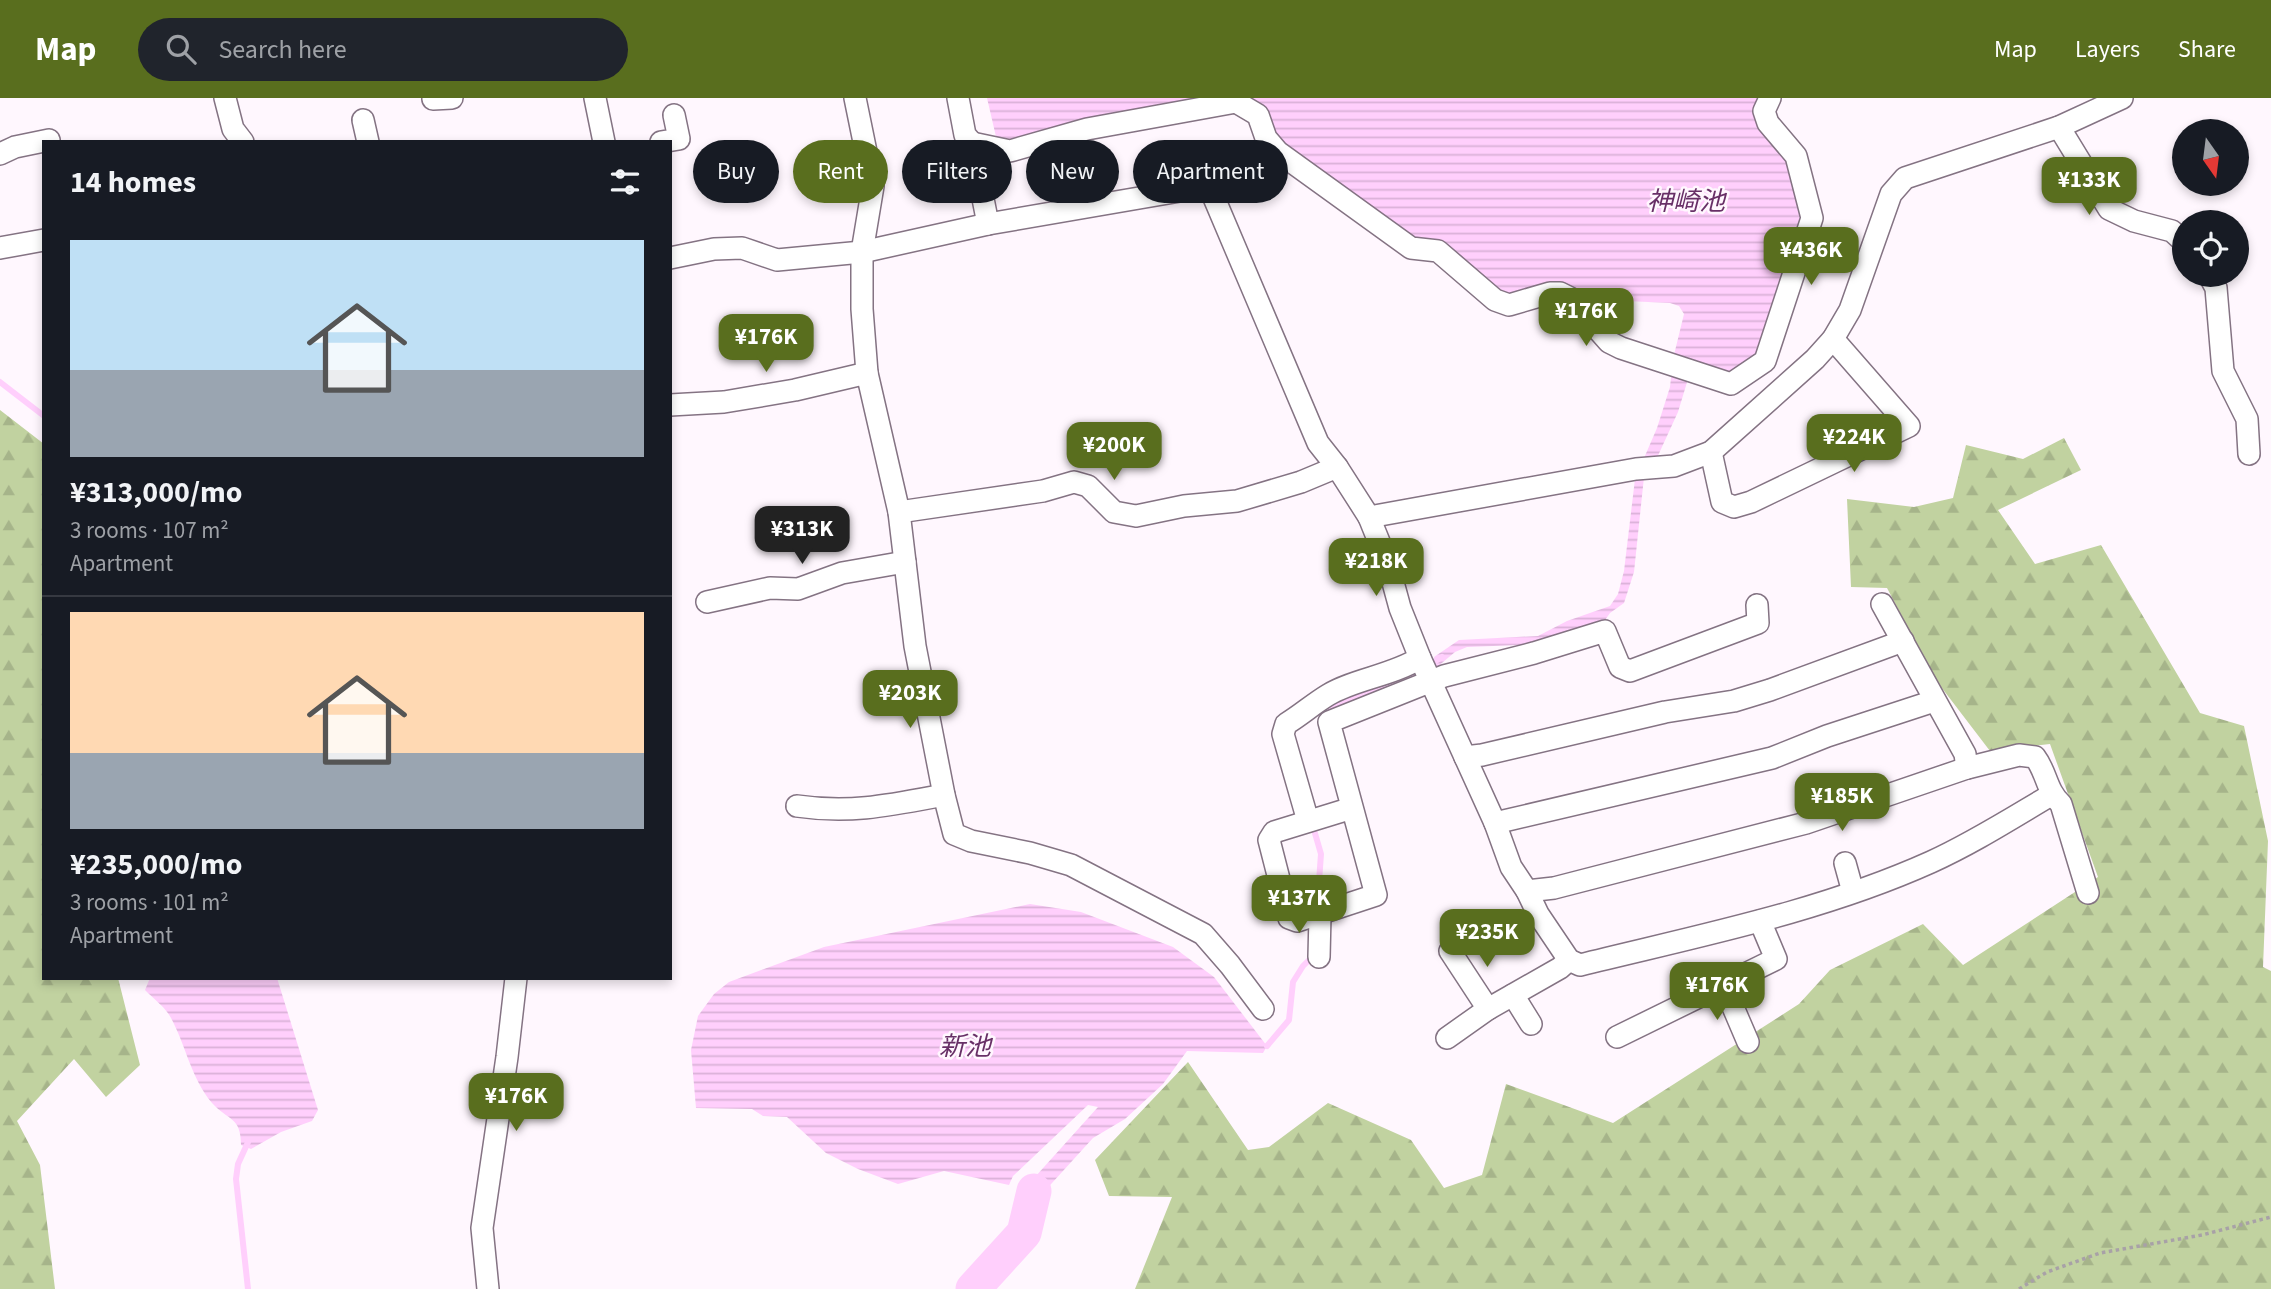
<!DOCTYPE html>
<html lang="en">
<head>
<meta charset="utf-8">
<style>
	body { margin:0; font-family:"Source Sans 3","Noto Sans JP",sans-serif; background:#20242c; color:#f1f3f6; height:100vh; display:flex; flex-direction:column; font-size:26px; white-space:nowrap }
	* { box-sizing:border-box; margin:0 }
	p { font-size:23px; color:#9ea1a6 }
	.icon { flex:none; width:38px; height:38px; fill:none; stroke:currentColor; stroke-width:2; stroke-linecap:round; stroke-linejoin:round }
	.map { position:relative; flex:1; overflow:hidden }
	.details { position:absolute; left:42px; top:42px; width:630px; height:840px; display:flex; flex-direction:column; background:#171b24; border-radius:0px; box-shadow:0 4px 10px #0003 }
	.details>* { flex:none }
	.top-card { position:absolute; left:693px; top:42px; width:665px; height:63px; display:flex; gap:14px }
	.needle { width:46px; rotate:166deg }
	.controls { position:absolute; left:2172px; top:21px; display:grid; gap:14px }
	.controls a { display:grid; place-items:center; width:77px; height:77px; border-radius:50%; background:#171b24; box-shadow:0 4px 10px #0003; font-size:35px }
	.price { position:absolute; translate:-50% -60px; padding:0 16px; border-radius:14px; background:#596e1e; color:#fff; font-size:23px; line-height:46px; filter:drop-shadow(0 2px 4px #0008) }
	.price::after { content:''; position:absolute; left:50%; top:42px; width:21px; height:16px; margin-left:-10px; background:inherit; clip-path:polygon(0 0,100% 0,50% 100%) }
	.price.on { background:#222; color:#fff }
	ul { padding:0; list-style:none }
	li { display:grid; align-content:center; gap:14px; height:371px; padding:0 28px }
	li+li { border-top:2px solid #363941 }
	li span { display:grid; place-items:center; height:217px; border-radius:0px; color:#555 }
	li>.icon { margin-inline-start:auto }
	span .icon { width:126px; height:126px; fill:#fffc; stroke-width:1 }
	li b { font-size:30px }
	h2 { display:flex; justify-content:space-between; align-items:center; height:84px; padding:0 28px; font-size:30px }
	.tag { padding:0 24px; border-radius:32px; background:#171b24; box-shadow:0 4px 10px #0003; font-size:24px; line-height:63px }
	.tag.on { background:#596e1e; color:#fff }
	header { display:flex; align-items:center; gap:42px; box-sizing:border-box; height:98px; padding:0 35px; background:#596e1e; color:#fff }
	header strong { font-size:33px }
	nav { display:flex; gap:38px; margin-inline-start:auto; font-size:24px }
	.search { width:490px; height:63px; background:#20242c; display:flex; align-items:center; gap:18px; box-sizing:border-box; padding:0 24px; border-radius:38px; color:#9ea1a6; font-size:26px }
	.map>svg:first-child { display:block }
</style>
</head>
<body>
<header>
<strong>Map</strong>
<div class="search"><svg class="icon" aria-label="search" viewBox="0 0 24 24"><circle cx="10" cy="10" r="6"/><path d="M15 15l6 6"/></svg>Search here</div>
<nav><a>Map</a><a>Layers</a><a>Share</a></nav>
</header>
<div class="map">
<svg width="2271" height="1191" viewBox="0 0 2271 1191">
	<defs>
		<pattern id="forest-firs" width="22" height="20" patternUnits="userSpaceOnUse" patternTransform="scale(1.75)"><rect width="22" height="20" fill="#c1d2a0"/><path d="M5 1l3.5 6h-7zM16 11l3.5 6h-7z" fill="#a6b48a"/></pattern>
		<pattern id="water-rules" width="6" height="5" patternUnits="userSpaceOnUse" patternTransform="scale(1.75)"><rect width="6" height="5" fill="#ffcffc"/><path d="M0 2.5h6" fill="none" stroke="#dab1d8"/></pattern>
	</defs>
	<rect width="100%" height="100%" fill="#fff7fe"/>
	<!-- forest -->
	<g fill="url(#forest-firs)">
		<path d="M0 312 44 346V880H118L140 967 106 999 74 961 17 1023 40 1067 55 1191H0Z"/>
		<path d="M2064 340 2081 372 1998 412 2035 466 2101 447 2200 615 2244 628 2268 743 2263 869 2271 873V1191H1135L1172 1099 1109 1098 1095 1062 1188 964 1248 1052 1269 1049 1328 1005 1411 1042 1444 1090 1482 1077 1506 986 1613 1025 1799 906 1830 872 1923 826 1963 867 2098 779 2050 646 1990 653 1935 581 1887 490 1851 489 1847 401 1914 409 1953 400 1966 347 2023 361Z"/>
	</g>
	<!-- water -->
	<g fill="url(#water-rules)">
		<path d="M987 0H1218L1021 44 997 43Z"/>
		<path d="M1245 0H1760L1775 48 1788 67 1803 114 1763 256 1743 275 1688 281 1678 314 1656 362 1644 379 1634 474 1624 505 1610 515 1603 525 1545 546 1467 549 1455 554 1436 570 1434 559 1459 542 1538 538 1567 523 1610 508 1618 496 1624 473 1635 381 1657 330 1670 289 1673 261 1684 216 1679 208 1670 205 1582 201H1511L1415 146 1282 49Z"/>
		<path d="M1030 806 1081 814 1173 849 1214 879 1267 948 1263 955 1187 953 1163 986 1125 1021 1093 1040 1042 1096 1026 1089 1098 1009 1088 1007 1013 1078 1009 1087 944 1073 898 1086 858 1071 826 1055 787 1019 763 1018 752 1011 696 1010 691 952 698 918 714 896 729 884 824 849Z"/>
		<path d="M150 880H277L318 1012 312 1023 281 1034 251 1051 241 1047C241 1018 228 1023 212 1005 191 980 186 948 171 920 166 910 154 901 145 892Z"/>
	</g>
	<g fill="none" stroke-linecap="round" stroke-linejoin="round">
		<!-- stream -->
		<g stroke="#ffcffc" stroke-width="6">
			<path d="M0 284 44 318"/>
			<path d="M1318 615 1418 574 1442 559"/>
			<path d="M1312 725 1321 756 1317 811"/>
			<path d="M1267 948 1289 922 1293 884 1303 868 1311 860 1312 856"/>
			<path d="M248 1191 236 1081 238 1066 249 1042"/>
		</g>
		<!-- river -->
		<path stroke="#ffcffc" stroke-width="35" d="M973 1191 1024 1135 1034 1093"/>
		<defs>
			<g id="minor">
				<path d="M225 0 233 31 243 44"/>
				<path d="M595 0 604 44"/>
				<path d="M855 0 873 88 862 154V211L867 275 899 414 915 548 944 697 954 736 971 743 1030 755 1071 767 1203 836 1230 867 1263 911"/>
				<path d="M958 0 965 37 972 45 988 126"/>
				<path d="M433 1 452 0"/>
				<path d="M363 22 368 44"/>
				<path d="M2059 29 2109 111 2134 123 2172 133 2184 144"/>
				<path d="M661 44 679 41 674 17"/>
				<path d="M972 45 1010 53 1087 31 1236 4 1258 17 1266 40 1278 54 1411 150 1438 153 1495 202 1509 207 1550 195H1560L1570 200 1609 244 1621 250 1731 286 1765 263 1812 120 1796 58 1768 25 1764 13 1770 0"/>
				<path d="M0 56 15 49 49 42"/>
				<path d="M0 150 44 142"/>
				<path d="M670 160 714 151 742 150 777 162 862 154 988 126 1209 88 1318 345 1337 369 1369 419 1636 371 1674 368 1711 354 1815 261 1833 241 1850 212 1891 96 1905 80 2059 29 2122 0"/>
				<path d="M2209 177 2216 190 2223 273 2247 321 2249 356"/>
				<path d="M670 307 724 304 795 292 867 275"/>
				<path d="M1711 354 1722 404 1734 409 1751 404 1909 328 1833 241"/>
				<path d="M899 414 1043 393 1074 384 1088 388 1114 414 1136 418 1184 408 1237 403 1301 384 1337 369"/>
				<path d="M1369 419 1388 466 1400 510 1420 560 1495 725 1511 769 1527 793 1538 816 1569 862 1580 867C1697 838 1820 814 1931 764 1973 745 2012 720 2051 697"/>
				<path d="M707 504 770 490 798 491 842 475 905 464"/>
				<path d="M1882 506 1965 656 1967 670"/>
				<path d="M1465 659 1482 657 1665 614 1734 603 1770 592 1903 543"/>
				<path d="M797 708C851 716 891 707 944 697"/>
				<path d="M1352 710 1274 734 1269 742 1289 820 1297 823 1376 797 1329 624 1444 578 1534 555 1605 533 1620 569 1630 573 1758 525 1757 507"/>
				<path d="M1308 723 1283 636 1286 626C1301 617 1313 606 1328 597 1354 581 1391 578 1420 560"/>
				<path d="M1495 725 1772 660 1827 638 1934 603"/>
				<path d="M1845 765 1853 794"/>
				<path d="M1527 793 1554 790 1806 725 1967 670 2019 657 2035 659C2047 675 2046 692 2061 706L2088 795"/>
				<path d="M1450 853 1488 911"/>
				<path d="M1319 859 1320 817"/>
				<path d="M1724 888 1748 944"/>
				<path d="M1513 897 1531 926"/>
				<path d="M1617 939 1776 861 1760 823"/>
				<path d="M1447 940 1488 911 1560 870 1569 862"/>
				<path d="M488 1191 482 1130 507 959 516 880"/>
			</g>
		</defs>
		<!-- minor casing -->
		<use href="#minor" stroke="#847383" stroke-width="24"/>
		<!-- path -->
		<path stroke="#a8a1a7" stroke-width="3.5" stroke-dasharray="3.5 3.5" stroke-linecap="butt" d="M2019 1191 2047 1174 2100 1155 2202 1137 2271 1119"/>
		<!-- minor -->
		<use href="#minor" stroke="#fff" stroke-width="21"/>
	</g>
	<g text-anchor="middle" stroke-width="5" stroke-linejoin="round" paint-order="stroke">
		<!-- water labels -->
		<g font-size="26" font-style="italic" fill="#683067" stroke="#fff7fe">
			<text x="1686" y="112">神崎池</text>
			<text x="965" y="957">新池</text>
		</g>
	</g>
</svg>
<div class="controls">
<a><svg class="needle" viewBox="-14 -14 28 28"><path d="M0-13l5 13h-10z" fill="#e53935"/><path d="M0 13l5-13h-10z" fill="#9ea1a6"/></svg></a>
<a><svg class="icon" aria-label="locate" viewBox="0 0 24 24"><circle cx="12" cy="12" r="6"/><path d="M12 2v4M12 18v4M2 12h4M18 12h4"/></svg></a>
</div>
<b class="price" style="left:2089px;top:119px">¥133K</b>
<b class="price" style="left:1811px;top:189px">¥436K</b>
<b class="price" style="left:1586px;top:250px">¥176K</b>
<b class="price" style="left:766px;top:276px">¥176K</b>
<b class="price" style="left:1854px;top:376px">¥224K</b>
<b class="price" style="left:1114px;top:384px">¥200K</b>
<b class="price on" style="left:802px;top:468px">¥313K</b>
<b class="price" style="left:1376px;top:500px">¥218K</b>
<b class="price" style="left:910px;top:632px">¥203K</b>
<b class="price" style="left:1842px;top:735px">¥185K</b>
<b class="price" style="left:1299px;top:837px">¥137K</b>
<b class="price" style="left:1487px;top:871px">¥235K</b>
<b class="price" style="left:1717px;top:924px">¥176K</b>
<b class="price" style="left:516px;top:1035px">¥176K</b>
<div class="top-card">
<a class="tag">Buy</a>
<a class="tag on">Rent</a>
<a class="tag">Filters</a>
<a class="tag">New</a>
<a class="tag">Apartment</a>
</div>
<section class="details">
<h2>14 homes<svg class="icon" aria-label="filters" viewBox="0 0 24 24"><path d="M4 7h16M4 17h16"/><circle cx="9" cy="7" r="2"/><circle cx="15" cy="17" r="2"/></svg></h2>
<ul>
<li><span style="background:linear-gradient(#bfe0f5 60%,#9aa5b1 0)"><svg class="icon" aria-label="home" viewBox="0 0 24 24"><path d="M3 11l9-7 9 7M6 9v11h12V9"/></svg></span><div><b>¥313,000/mo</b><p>3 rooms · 107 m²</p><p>Apartment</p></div></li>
<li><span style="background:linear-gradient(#ffd9b3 65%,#9aa5b1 0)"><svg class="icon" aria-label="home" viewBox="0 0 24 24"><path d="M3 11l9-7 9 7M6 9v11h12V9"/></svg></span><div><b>¥235,000/mo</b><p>3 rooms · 101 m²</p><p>Apartment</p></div></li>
</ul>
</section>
</div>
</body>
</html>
